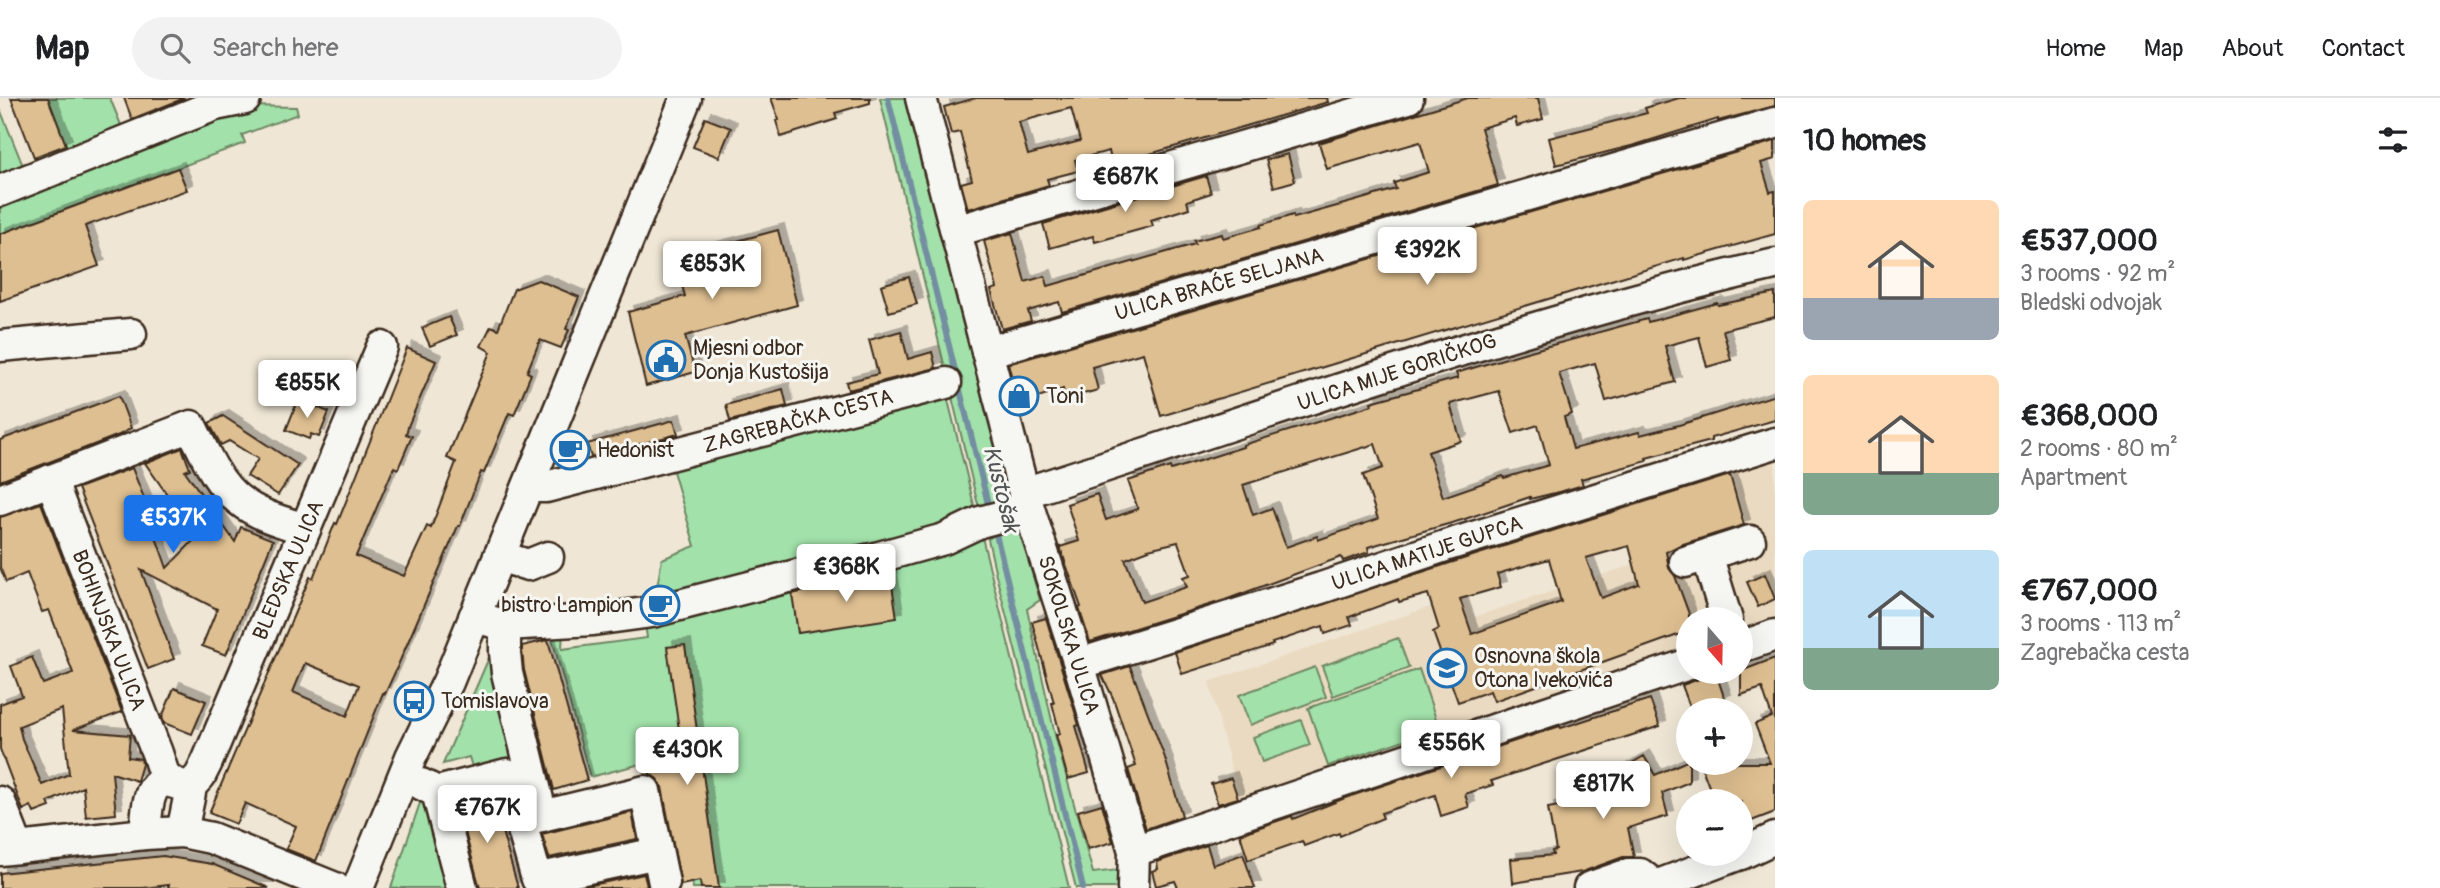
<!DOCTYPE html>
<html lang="en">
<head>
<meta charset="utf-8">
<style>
	body { margin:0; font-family:Pangolin,sans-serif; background:#f2f2f2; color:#202124; height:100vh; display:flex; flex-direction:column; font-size:26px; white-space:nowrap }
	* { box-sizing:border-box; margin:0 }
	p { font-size:23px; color:#757577 }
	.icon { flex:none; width:38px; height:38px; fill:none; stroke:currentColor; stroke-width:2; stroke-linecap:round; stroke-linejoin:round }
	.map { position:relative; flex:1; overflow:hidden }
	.side { display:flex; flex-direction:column; background:#fff; width:665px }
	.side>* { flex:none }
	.needle { width:46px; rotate:160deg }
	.buttons { position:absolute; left:1676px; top:509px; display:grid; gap:14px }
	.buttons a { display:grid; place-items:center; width:77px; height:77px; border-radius:50%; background:#fff; box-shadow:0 7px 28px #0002; font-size:35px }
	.price { position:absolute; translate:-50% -60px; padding:0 16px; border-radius:7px; background:#fff; color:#222; font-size:23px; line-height:46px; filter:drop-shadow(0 2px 4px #0008) }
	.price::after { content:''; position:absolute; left:50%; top:42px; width:21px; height:16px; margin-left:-10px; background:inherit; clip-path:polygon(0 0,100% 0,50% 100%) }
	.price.selected { background:#1a73e8; color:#fff }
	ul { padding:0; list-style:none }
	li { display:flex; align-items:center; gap:21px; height:175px; padding:0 28px }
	li span { display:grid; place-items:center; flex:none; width:196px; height:140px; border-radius:10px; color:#555 }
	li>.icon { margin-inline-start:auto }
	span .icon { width:84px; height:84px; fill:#fffc; stroke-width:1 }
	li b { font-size:30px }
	h2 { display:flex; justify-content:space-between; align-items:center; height:84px; padding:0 28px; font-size:30px }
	header { display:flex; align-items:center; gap:42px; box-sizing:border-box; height:98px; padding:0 35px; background:#fff; border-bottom:2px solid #e0e0e0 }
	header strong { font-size:33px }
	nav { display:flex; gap:38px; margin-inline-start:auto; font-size:24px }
	.search { width:490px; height:63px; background:#f2f2f2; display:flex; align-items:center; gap:18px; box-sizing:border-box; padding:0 24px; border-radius:38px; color:#757577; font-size:26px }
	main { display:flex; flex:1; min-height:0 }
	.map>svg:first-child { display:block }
</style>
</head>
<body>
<header>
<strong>Map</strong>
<div class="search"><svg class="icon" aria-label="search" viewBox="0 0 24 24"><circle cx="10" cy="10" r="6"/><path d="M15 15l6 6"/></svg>Search here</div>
<nav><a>Home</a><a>Map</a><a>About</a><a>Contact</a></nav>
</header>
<main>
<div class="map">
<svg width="1775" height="790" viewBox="0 0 1775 790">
	<defs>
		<filter id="shadow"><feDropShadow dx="6" dy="-6" stdDeviation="0" flood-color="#0004"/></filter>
	</defs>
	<rect width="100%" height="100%" fill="#efe6d5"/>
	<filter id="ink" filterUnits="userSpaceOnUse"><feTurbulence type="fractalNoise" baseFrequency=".0143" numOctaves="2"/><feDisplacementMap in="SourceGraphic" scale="14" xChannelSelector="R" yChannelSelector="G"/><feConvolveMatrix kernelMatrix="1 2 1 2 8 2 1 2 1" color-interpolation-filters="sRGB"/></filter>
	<g filter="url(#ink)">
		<!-- built -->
		<path fill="#eadac1" d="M1775 356V525L1741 536V522H1689V554L1241 708 1209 584 1465 497 1474 519 1696 446 1747 432 1731 368Z"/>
		<!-- green -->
		<g fill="#a2e1aa" stroke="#6e8664" stroke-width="2">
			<path d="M48 0H110L121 27 117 38 37 65 34 59 66 47Z"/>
			<path d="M880 0H913L1018 428 1040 502 1027 511 1056 641 1093 775 1118 772 1119 790H1076L996 477 988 441 993 438 988 415 983 417 977 403Z"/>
			<path d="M246 8 296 9 298 16 242 37 245 45 0 136V102Z"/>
			<path d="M0 11 23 68 0 84Z"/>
			<path d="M945 290 1069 790H693L672 658 590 679 550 533 563 532 562 551 647 540 643 509 654 506 662 461 695 448 670 363Z"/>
			<path d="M1398 540 1409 570 1333 598 1322 568Z"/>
			<path d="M497 541 522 656 472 669 469 659 443 666Z"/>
			<path d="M1315 569 1326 599 1250 627 1239 597Z"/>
			<path d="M1419 571 1439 630 1328 668 1308 610Z"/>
			<path d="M1301 622 1310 647 1262 664 1253 639Z"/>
			<path d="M422 699 433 703 455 790H391Z"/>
		</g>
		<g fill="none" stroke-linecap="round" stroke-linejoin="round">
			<!-- stream -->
			<g stroke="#738ea1" stroke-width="6">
				<path d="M888 0 990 414"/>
				<path d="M994 428 1083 790"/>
			</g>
		</g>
		<!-- building -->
		<g fill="#debf91" stroke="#3b2a1e" stroke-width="2" fill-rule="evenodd" filter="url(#shadow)">
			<path d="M11 0H48L66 47 34 59Z"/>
			<path d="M124 0H185L132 21Z"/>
			<path d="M771 0H870V5L835 15 837 21 781 39 776 23 779 22Z"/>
			<path d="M976 0H1327L1328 4 1112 67 1109 53 1075 62 1078 73 1047 81 1049 87 968 111 961 85 972 82 960 34 951 36 944 9ZM1071 10 1080 43 1028 57 1019 24Z"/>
			<path d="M1468 0H1538L1543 21 1517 28 1515 20 1481 30 1498 87 1062 214 1059 204 1028 213 1031 223 1002 231 991 192 997 190 984 143 1012 135 1025 184 1045 178 1048 188 1195 146 1194 143 1222 136 1223 140 1261 129 1260 127 1293 117 1294 120 1355 103 1396 91 1394 85 1429 74 1420 44 1327 71 1319 45Z"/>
			<path d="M1679 0H1775V8L1718 23V21L1635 47 1556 67 1549 40 1647 15 1645 10Z"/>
			<path d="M705 20 731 30 719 59 693 49Z"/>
			<path d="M1775 43V61L1761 65 1770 94 1775 93V136L1684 162V160L1161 318 1143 255 1092 269 1098 292 1065 301 1063 291 1019 305 1008 266Z"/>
			<path d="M1288 56 1295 83 1274 89 1266 62Z"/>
			<path d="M178 70 187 92 85 128 99 168 0 203V136Z"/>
			<path d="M1206 78 1211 95 1187 103 1189 110 1151 122 1153 128 1095 144 1093 138 1050 150 1043 126Z"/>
			<path d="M778 132 797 207 685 238 695 274 646 288 628 214 685 198 674 160Z"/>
			<path d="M909 179 917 206 889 214 881 187Z"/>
			<path d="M538 182 579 199 566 231 569 232 561 250 540 242 527 274 531 276 514 317 509 315 484 375 481 374 460 428H458L396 572 385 596 383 595 316 763 286 751 296 728 245 705 236 726 209 715 310 479 313 480 335 425 337 426 407 250 436 263 409 326 406 336 412 338 398 371 394 369 356 458 404 478 427 428 431 430 456 364 447 360 491 254 481 248 491 228 498 231 514 191ZM305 565 359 587 347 618 293 594Z"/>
			<path d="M1775 195V219L1723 232 1731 262 1707 269 1699 239 1665 248 1675 284 1606 303 1595 265 1559 275 1572 316 1564 319 1573 351 1639 334 1640 337 1679 327 1775 297V322L1711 340V343L1646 360 1647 363 1581 381 1583 387 1563 393 1530 401V399L1462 422 1368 449 1369 454 1343 463 1341 459 1225 502 1090 544 1079 510 1081 509 1060 449 1079 443 1067 406 1097 396 1106 422 1138 411 1128 383 1170 369 1171 372 1243 349V347L1372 307 1371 304 1458 280 1456 275 1523 255 1647 221 1648 224 1717 205 1718 207ZM1499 293 1513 335 1538 327 1549 367 1504 380 1503 378 1443 399 1428 354 1461 343 1450 306ZM1375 346 1383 370 1363 377 1378 421 1318 442 1317 438 1286 449 1272 410 1253 417 1243 387ZM1178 444 1190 477 1183 479 1187 489 1142 504 1125 461 1149 452 1148 451Z"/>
			<path d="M449 219 457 237 430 248 422 230Z"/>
			<path d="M901 233 908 261 932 254 936 270 848 292 846 284 878 276 869 242Z"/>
			<path d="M783 291 787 308 730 323 726 307Z"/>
			<path d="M119 298 131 330 119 337 0 383V342Z"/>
			<path d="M298 302 329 314 319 339 311 336 309 341 286 332Z"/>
			<path d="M223 318 298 367 278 397 247 378 258 361 229 343 221 347 209 325Z"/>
			<path d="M674 322 678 336 591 359 587 346Z"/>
			<path d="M182 350 190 371 185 373 235 444 241 429 273 442 226 557 202 548 217 511 141 472 174 561 148 571 78 390 132 370 156 430 153 431 167 470 197 439 145 365Z"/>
			<path d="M1730 377 1744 427 1680 447 1666 454 1669 470 1675 478 1689 516V533L1494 603 1490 593 1458 604 1433 534 1439 531 1428 496 1399 504 1398 501 1349 519 1352 527 1325 536 1323 528 1272 545 1273 547 1182 576 1175 554 1450 465ZM1629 448 1639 486 1601 500 1586 460ZM1549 461 1561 504 1472 536 1460 501 1501 489 1497 476Z"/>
			<path d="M41 405 122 614 73 632 130 637 128 659 141 661 142 666 137 683 112 675 116 716 86 719 83 689 48 704 50 709 34 715 31 708 23 712 0 651V606L22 598 11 568 32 559 43 586 73 575 49 512 42 514 27 475 6 484 0 469V419ZM62 611 69 676 42 687 22 641 19 628Z"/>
			<path d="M890 474 897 520 798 535 792 496Z"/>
			<path d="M1765 476 1775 501 1758 509 1747 484Z"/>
			<path d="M1046 520 1079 627 1076 628 1089 675 1068 681 1056 637 1060 636 1052 605H1054L1032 524Z"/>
			<path d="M548 542 587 682 554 692 524 572 522 553V548Z"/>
			<path d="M685 547 719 790H701L700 783 681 787 662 689 657 681 650 676 648 666 683 659 667 549Z"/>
			<path d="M1775 560V714L1741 727V704H1715L1700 665H1770L1755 626 1772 619 1762 590 1741 597V573Z"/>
			<path d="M1130 568 1165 660 1182 718 1146 731 1128 671 1136 668 1113 600 1102 577Z"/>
			<path d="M1716 575 1725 602 1691 612 1682 587Z"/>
			<path d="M174 590 206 603 192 636 164 625 162 619Z"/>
			<path d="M1650 601 1660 628 1491 683 1493 687 1465 696 1469 709 1441 718 1435 697 1381 715 1383 720 1340 738 1339 735 1304 748 1302 743 1248 762 1240 736 1292 718 1293 721 1345 700 1560 628 1561 630Z"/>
			<path d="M1644 658 1655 677 1689 662V684L1662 695 1668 718 1628 730 1634 759H1623L1582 774 1513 785 1511 761 1553 757 1552 753 1556 752 1548 710 1589 702 1586 692Z"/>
			<path d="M1231 680 1238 700 1218 706 1211 686Z"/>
			<path d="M492 698 518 790H480L476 776 458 707Z"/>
			<path d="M1102 706 1113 744 1088 751 1078 713Z"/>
			<path d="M632 714 637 741 549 760 542 736Z"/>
			<path d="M1207 747 1213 767 1243 756 1255 790H1178L1175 783 1156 788 1152 773 1158 771 1157 764Z"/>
			<path d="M163 758 212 766 269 790H168L169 787 143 790H0V775Z"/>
			<path d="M644 776 647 788 634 790H578Z"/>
		</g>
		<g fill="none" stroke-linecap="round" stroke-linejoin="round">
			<defs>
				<g id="minor">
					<path d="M921 0 1024 395 1079 566 1134 753 1133 790"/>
					<path d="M0 93 215 7 245 1"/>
					<path d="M956 133 1408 0"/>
					<path d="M0 248 131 236"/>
					<path d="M987 254 1775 25"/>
					<path d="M51 382 157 655 166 683"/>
					<path d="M528 389H546L946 285"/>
					<path d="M1024 395C1272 315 1520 225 1775 166"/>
					<path d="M0 402 191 328C204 353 216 385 239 402 257 417 283 424 305 431"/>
					<path d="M1707 457 1727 522"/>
					<path d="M499 458 528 467 548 459"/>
					<path d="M1685 464 1750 443"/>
					<path d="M474 519 505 527 593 522 652 514 812 473 872 461 944 441 980 424 1029 411"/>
					<path d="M505 527V554L507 575 542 718"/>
					<path d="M1741 549 1775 537"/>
					<path d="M1079 566 1321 490 1445 448 1775 345"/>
					<path d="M421 686 437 694 462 790"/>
					<path d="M188 691 200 678 207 664 382 249"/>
					<path d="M437 694 507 676 537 781 657 755"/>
					<path d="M0 704 18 750"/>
					<path d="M521 723 645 693 664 785"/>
					<path d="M145 736C147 720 145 680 170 684 178 685 185 689 190 695L182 734"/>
					<path d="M0 752 145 736 182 734 211 740 335 790"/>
					<path d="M1134 753 1689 566"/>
					<path d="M1741 756 1775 740"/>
					<path d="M358 790 411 659 448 584 686 0"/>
					<path d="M1589 790 1629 776H1640L1655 788"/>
					<path d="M1650 790 1740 756"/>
				</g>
			</defs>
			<!-- minor casing -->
			<use href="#minor" stroke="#3b2a1e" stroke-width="35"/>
			<!-- minor -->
			<use href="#minor" stroke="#f6f6f2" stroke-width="30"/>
		</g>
	</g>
	<!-- icons -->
	<defs>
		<symbol id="civic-ring" viewBox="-11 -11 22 22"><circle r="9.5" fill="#f6f6f2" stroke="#1f6fb2" stroke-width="1.5"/><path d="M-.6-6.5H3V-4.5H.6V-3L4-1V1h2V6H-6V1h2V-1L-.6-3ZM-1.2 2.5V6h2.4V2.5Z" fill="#1f6fb2"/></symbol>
		<symbol id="shop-ring" viewBox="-11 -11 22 22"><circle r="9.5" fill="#f6f6f2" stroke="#1f6fb2" stroke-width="1.5"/><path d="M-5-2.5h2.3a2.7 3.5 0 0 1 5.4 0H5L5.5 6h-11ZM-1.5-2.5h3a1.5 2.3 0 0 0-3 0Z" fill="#1f6fb2"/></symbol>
		<symbol id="cafe-ring" viewBox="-11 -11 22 22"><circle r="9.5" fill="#f6f6f2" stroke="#1f6fb2" stroke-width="1.5"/><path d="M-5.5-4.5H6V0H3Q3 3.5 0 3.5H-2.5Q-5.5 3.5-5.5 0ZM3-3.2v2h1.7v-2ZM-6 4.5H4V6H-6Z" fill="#1f6fb2"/></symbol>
		<symbol id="school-ring" viewBox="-11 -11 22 22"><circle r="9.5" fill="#f6f6f2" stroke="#1f6fb2" stroke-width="1.5"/><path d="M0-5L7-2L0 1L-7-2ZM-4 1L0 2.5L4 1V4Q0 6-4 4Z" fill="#1f6fb2"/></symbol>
		<symbol id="bus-ring" viewBox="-11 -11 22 22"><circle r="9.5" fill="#f6f6f2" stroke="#1f6fb2" stroke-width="1.5"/><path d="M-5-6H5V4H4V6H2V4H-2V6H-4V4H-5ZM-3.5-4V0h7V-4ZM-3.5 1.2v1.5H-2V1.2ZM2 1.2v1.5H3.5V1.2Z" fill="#1f6fb2"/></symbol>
	</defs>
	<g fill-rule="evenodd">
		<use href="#civic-ring" x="644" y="240" width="44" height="44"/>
		<use href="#shop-ring" x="997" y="276" width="44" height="44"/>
		<use href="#cafe-ring" x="548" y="330" width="44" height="44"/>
		<use href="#cafe-ring" x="638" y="485" width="44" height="44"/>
		<use href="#school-ring" x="1425" y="548" width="44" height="44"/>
		<use href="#bus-ring" x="392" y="581" width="44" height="44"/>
	</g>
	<g text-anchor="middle" stroke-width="6" stroke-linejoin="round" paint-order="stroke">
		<!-- street labels -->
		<g font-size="21" fill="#3b2a1e" stroke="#f6f6f2">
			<text transform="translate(1219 186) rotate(-16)" y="7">ULICA BRAĆE SELJANA</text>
			<text transform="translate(1397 274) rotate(-18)" y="7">ULICA MIJE GORIČKOG</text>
			<text transform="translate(798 323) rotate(-15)" y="7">ZAGREBAČKA CESTA</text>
			<text transform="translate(1427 455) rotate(-18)" y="7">ULICA MATIJE GUPCA</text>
			<text transform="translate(288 472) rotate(-67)" y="7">BLEDSKA ULICA</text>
			<text transform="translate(109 532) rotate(69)" y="7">BOHINJSKA ULICA</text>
			<text transform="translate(1069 537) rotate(73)" y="7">SOKOLSKA ULICA</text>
		</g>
		<!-- poi labels -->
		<g font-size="21" fill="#3b2a1e" stroke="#f6f6f2" text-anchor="start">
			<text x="693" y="257">Mjesni odbor<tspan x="693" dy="24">Donja Kustošija</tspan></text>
			<text x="1046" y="305">Toni</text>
			<text x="597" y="359">Hedonist</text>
			<text x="633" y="514" text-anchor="end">bistro Lampion</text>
			<text x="1474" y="565">Osnovna škola<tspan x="1474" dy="24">Otona Ivekovića</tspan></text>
			<text x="441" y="610">Tomislavova</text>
		</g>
		<!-- water labels -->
		<g font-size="23" font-style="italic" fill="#525454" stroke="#f6f6f2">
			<text transform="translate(1002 391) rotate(76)" y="8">Kustošak</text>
		</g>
	</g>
</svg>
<div class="buttons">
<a><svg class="needle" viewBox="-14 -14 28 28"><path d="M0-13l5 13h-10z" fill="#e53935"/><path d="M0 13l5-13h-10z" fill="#757577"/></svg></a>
<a>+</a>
<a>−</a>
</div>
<b class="price" style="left:1125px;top:116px">€687K</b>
<b class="price" style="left:1427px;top:189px">€392K</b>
<b class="price" style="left:712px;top:203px">€853K</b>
<b class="price" style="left:307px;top:322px">€855K</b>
<b class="price selected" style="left:173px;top:457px">€537K</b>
<b class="price" style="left:846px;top:506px">€368K</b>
<b class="price" style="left:1451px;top:682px">€556K</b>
<b class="price" style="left:687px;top:689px">€430K</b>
<b class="price" style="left:1603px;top:723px">€817K</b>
<b class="price" style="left:487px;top:747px">€767K</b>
</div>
<section class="side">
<h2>10 homes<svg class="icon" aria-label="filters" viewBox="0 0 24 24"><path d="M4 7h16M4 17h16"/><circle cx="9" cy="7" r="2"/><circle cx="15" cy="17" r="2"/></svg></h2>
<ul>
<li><span style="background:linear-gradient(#ffd9b3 70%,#9aa5b1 0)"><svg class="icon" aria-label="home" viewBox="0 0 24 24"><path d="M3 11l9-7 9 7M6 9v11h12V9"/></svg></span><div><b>€537,000</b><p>3 rooms · 92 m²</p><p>Bledski odvojak</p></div></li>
<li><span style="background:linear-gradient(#ffd9b3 70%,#7fa58c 0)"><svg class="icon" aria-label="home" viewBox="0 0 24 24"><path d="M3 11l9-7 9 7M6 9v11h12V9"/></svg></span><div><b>€368,000</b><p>2 rooms · 80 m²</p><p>Apartment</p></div></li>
<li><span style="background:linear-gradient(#bfe0f5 70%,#7fa58c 0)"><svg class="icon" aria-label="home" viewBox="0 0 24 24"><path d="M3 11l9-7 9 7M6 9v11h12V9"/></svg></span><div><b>€767,000</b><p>3 rooms · 113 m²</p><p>Zagrebačka cesta</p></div></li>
</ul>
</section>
</main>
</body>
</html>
